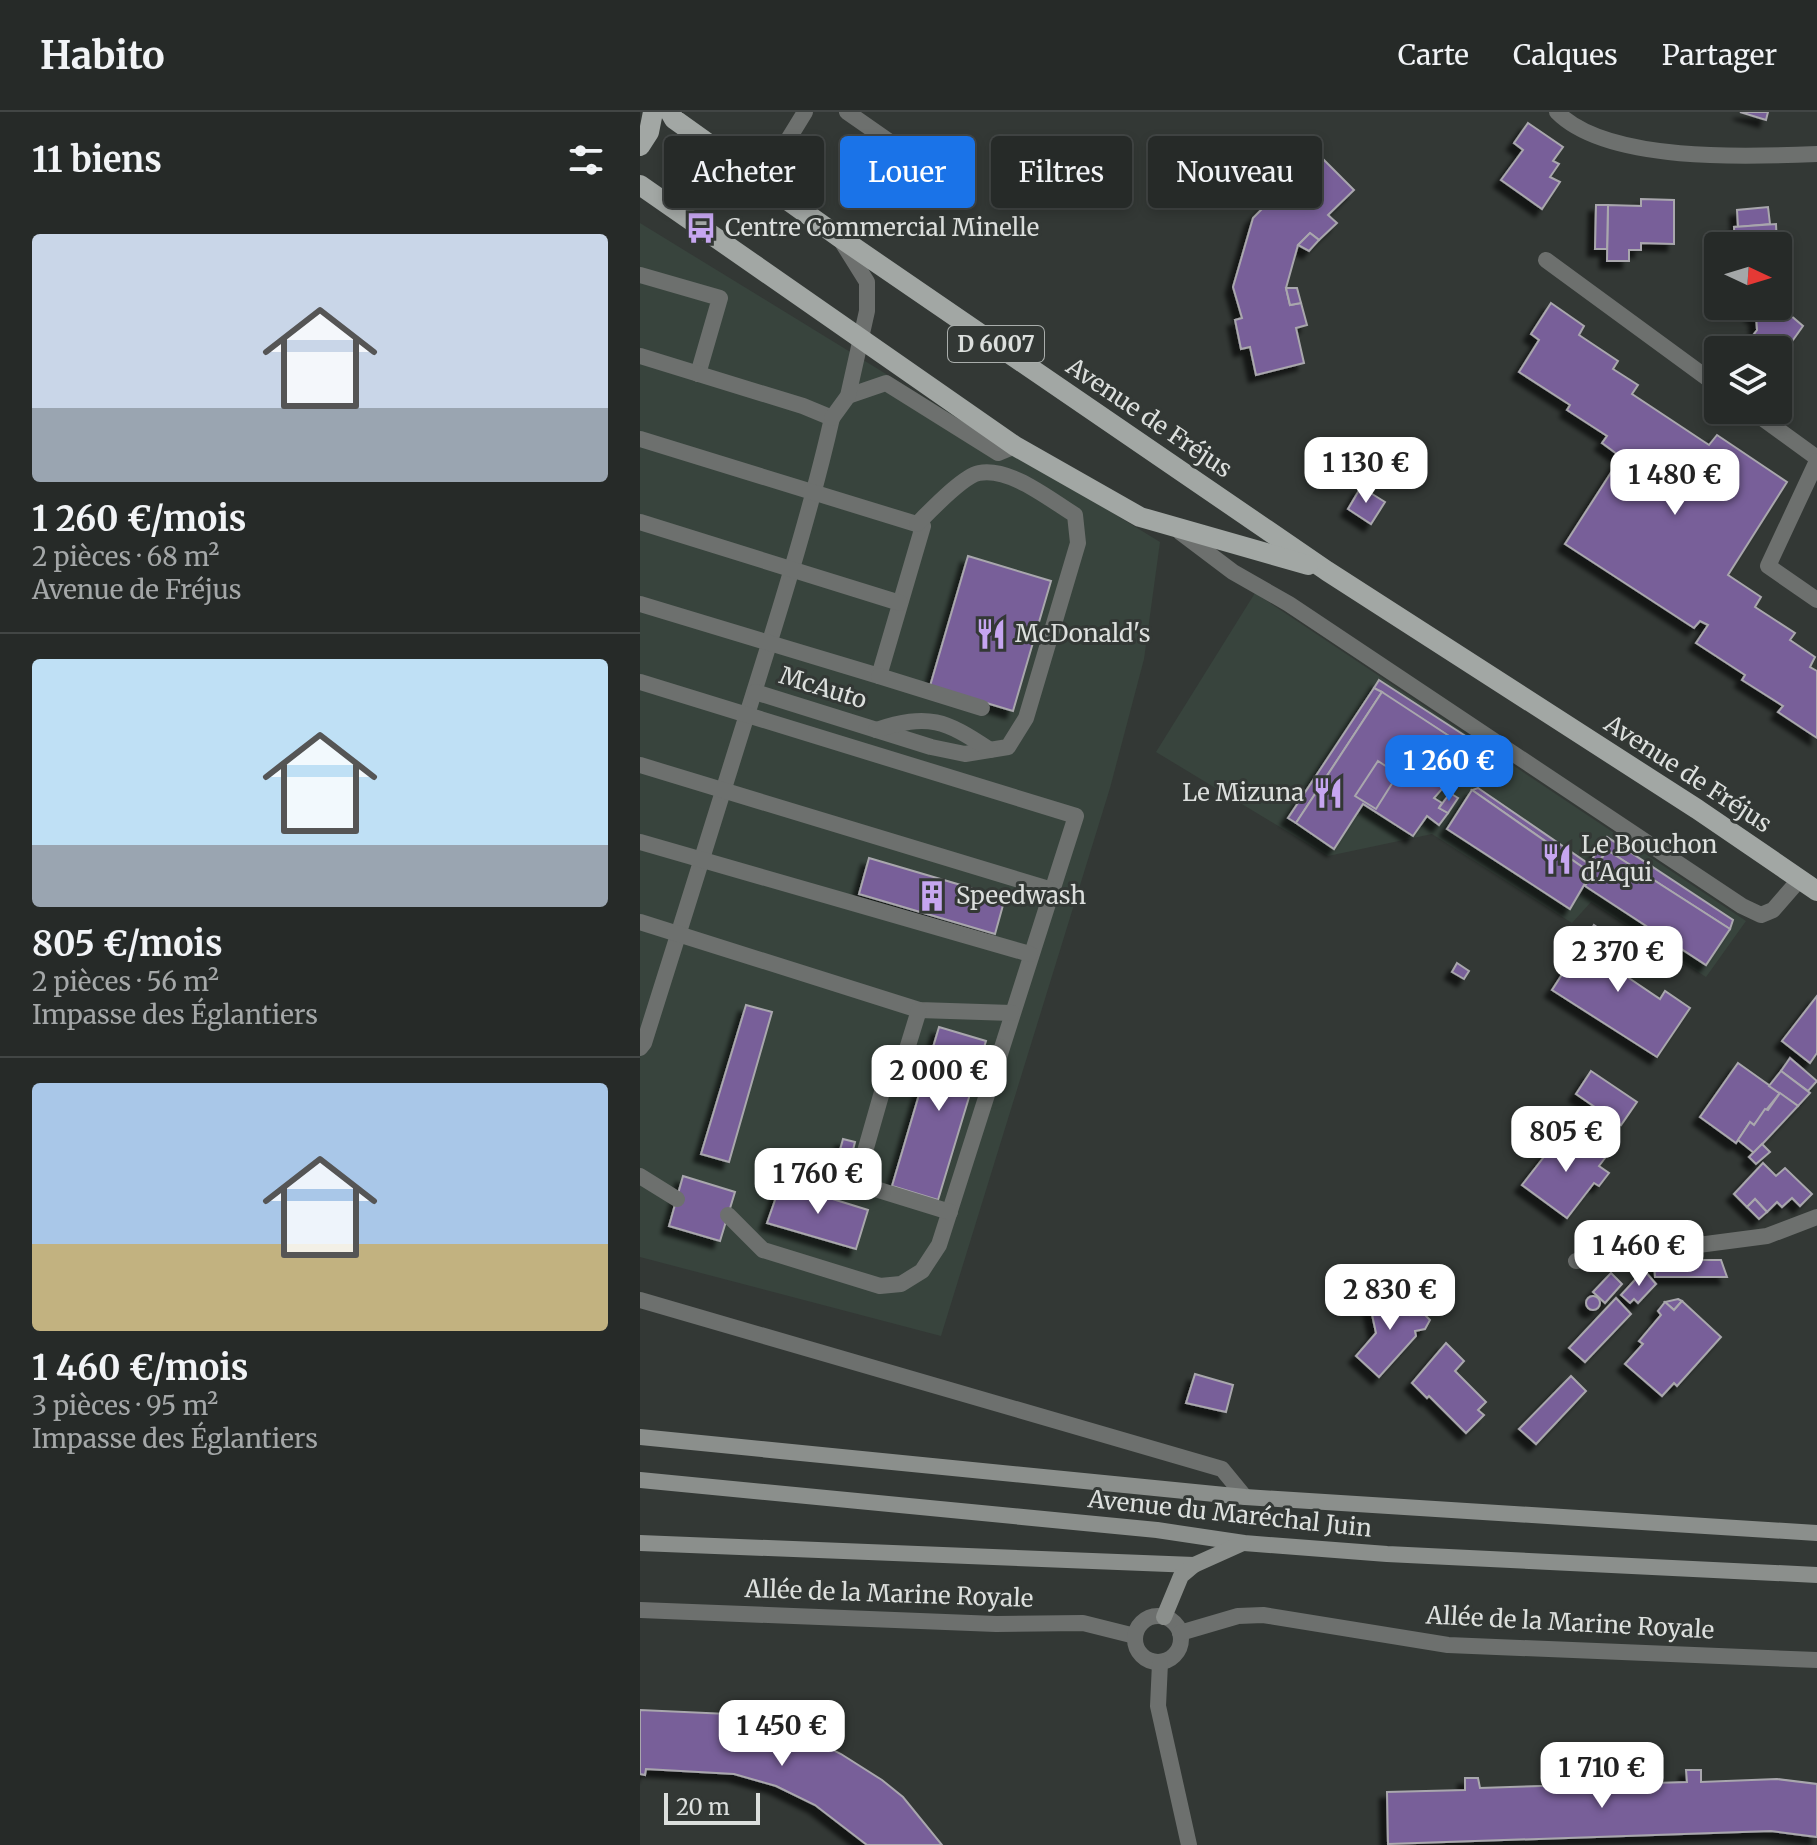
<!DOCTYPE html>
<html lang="fr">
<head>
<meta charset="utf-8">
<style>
	body { margin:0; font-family:Merriweather,serif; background:#2e3230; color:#f1f3f6; height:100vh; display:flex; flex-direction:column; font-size:30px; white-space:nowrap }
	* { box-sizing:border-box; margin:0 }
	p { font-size:26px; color:#a4a7a8 }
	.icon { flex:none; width:44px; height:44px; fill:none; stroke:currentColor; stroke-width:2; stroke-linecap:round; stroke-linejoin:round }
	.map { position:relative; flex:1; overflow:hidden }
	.drawer { display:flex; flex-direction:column; background:#262a28; width:640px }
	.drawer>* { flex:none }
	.hud { position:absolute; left:24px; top:24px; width:760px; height:72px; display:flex; gap:16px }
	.needle { width:52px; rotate:94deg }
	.fabs { position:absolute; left:1064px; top:120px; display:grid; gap:16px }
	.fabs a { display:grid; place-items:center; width:88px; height:88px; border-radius:8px; background:#262a28; box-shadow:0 4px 12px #0003,0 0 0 2px #424645; font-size:40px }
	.scale { position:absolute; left:24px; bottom:20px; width:96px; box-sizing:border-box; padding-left:8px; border:4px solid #dcdfdd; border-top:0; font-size:22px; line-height:28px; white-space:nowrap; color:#dcdfdd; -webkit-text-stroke:6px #333835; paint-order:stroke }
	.price { position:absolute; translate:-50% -68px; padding:0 18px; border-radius:16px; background:#fff; color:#222; font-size:26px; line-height:52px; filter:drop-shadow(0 2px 4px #0008) }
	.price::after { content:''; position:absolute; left:50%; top:48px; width:24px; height:18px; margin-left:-12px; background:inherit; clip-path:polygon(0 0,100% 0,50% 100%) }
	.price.active { background:#1a73e8; color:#fff }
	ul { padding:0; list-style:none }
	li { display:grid; align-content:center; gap:16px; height:424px; padding:0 32px }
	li+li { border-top:2px solid #424645 }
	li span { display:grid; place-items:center; height:248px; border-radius:8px; color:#555 }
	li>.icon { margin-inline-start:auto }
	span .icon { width:144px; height:144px; fill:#fffc; stroke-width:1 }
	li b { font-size:34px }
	h2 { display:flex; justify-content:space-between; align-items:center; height:96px; padding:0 32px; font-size:34px }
	.pill { padding:0 28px; border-radius:8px; background:#262a28; box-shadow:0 4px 12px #0003,0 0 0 2px #424645; font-size:28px; line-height:72px }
	.pill.active { background:#1a73e8; color:#fff }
	header { display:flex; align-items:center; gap:48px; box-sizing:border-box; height:112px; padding:0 40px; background:#262a28; border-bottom:2px solid #424645 }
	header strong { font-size:38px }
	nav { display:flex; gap:44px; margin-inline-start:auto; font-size:28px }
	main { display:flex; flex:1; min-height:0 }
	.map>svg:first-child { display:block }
</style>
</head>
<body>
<header>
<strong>Habito</strong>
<nav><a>Carte</a><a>Calques</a><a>Partager</a></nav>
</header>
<main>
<section class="drawer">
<h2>11 biens<svg class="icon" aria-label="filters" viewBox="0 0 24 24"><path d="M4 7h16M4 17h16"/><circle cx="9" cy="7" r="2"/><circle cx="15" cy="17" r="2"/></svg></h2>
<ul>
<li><span style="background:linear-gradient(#c9d6e8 70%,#9aa5b1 0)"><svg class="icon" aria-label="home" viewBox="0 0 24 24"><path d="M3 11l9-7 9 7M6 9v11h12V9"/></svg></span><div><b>1 260 €/mois</b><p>2 pièces · 68 m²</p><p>Avenue de Fréjus</p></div></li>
<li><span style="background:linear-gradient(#bfe0f5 75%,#9aa5b1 0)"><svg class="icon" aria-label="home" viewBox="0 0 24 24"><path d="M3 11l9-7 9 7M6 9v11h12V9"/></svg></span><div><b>805 €/mois</b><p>2 pièces · 56 m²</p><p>Impasse des Églantiers</p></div></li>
<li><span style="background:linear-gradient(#a9c7e8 65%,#c2b280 0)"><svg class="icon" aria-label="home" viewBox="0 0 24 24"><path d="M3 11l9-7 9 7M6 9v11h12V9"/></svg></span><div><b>1 460 €/mois</b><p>3 pièces · 95 m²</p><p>Impasse des Églantiers</p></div></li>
</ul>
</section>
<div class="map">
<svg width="1177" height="1733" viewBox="0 0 1177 1733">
	<defs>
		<filter id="shadow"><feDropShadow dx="-7" dy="7" stdDeviation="2" flood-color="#0009"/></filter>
	</defs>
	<rect width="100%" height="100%" fill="#333835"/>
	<!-- built -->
	<g fill="#38443d">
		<path d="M0 111 520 430 504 547 470 676 301 1224 0 1145Z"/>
		<path d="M615 481 1106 809 1066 865 951 790 932 811 792 722 688 744 516 640Z"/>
	</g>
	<!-- building -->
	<g fill="#785f99" stroke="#a9a7ad" stroke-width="2" filter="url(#shadow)">
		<path d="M1100 0H1128L1126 8Z"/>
		<path d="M888 11 923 35 913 49 919 52 910 65 920 70 902 97 861 68 883 38 874 31Z"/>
		<path d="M678 42 714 78 688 103 697 111 679 128 670 121 658 133 646 176 650 193 661 191 667 213 656 216 664 251 616 263 610 235 601 237 595 208 602 206 593 175 613 106 637 82 634 78 654 58 658 61Z"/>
		<path d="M1001 87 1034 88V132L1001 131V138H989V149H967L968 93 1001 94Z"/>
		<path d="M956 93H968L967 137H955Z"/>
		<path d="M1128 95 1130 112 1098 115 1097 98Z"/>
		<path d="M1136 112 1137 134H1095L1094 115Z"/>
		<path d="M670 121 679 128 669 139 658 133Z"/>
		<path d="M1138 145V151H1145L1149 202 1163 214 1138 249V238H1120L1108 230 1117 218 1116 203H1112V194H1138Z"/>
		<path d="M646 176H657L661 191 650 193Z"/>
		<path d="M911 191 944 214 939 223 978 249 973 257 998 273 992 282 1069 333 1077 323 1147 370 1088 463 1121 485 1115 495 1155 521 1150 528 1175 545 1170 555 1177 559V626L1138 600 1143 594 1102 568 1105 563 1056 531 1068 513 1060 509 1054 516 925 432 981 345 962 331 967 324 927 298 930 293 879 260 899 228 891 222Z"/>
		<path d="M721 375 745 390 731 412 708 397Z"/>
		<path d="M328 444 411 469 373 599 290 574Z"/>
		<path d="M739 568 841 634 822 665 816 661 829 637 734 576Z"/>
		<path d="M734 576 742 580 656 711 648 706Z"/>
		<path d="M742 580 829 637 816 661 794 686 802 691 799 696 808 701 799 713 787 704 773 724 723 692 694 737 656 711Z"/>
		<path d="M738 649 758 662 736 697 715 684Z"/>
		<path d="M838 676 949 752 967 725 1093 808 1090 817 967 738 951 761 832 678Z"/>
		<path d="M832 678 951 761 930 797 807 717Z"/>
		<path d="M810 681 818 686 808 701 799 696Z"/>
		<path d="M967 738 1090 817 1066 853 945 774Z"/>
		<path d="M229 746 365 786 355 822 219 782Z"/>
		<path d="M954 813 989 837 982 847 989 852 983 862 1020 887 1025 879 1050 896 1017 945 912 878Z"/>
		<path d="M817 851 829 859 824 867 812 860Z"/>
		<path d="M1177 884V941L1170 951 1142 929Z"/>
		<path d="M106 893 132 900 89 1050 61 1042Z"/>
		<path d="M299 915 346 929 298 1088 252 1074Z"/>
		<path d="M1150 946 1177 969 1168 979 1141 959Z"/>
		<path d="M1098 951 1140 981 1114 1013 1110 1010 1096 1031 1060 1005Z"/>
		<path d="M951 959 997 990 981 1013 936 982Z"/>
		<path d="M1141 959 1170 981 1158 994 1129 974Z"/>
		<path d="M1140 981 1158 994 1114 1041 1098 1028 1110 1010 1114 1013 1125 997 1128 998Z"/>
		<path d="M925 1018 965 1046 959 1054 969 1061 959 1074 954 1071 927 1106 882 1073Z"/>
		<path d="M203 1027 215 1030 212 1042 200 1038Z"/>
		<path d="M1122 1032 1130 1040 1116 1052 1109 1045Z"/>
		<path d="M1123 1051 1136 1064 1145 1056 1172 1082 1160 1094 1152 1086 1142 1095 1137 1090 1127 1100 1115 1087 1107 1095 1094 1082Z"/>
		<path d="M43 1064 95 1080 80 1129 29 1114Z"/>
		<path d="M141 1071 228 1098 216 1137 127 1111Z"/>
		<path d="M1115 1087 1127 1100 1119 1107 1107 1095Z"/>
		<path d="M1014 1148H1081L1087 1165H1015Z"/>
		<path d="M1004 1158 1016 1172 998 1191 994 1187 990 1191 981 1183Z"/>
		<path d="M971 1161 982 1172 965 1191 953 1180Z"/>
		<path d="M728 1184 767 1185 770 1203 782 1200 790 1208 785 1217 775 1219 776 1224 739 1265 716 1244 736 1221Z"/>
		<circle cx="953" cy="1191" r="7"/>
		<path d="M976 1186 991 1202 945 1250 929 1236Z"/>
		<path d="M1038 1187 1042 1189 1034 1198 1025 1190Z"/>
		<path d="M1042 1189 1081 1225 1037 1274 1034 1271 1022 1284 985 1252 1003 1232 999 1229 1021 1203 1018 1199 1025 1190 1034 1198Z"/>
		<path d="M806 1231 824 1249 815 1259 846 1290 838 1298 844 1303 826 1321 789 1284 787 1286 772 1271Z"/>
		<path d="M555 1262 593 1273 586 1300 546 1291Z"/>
		<path d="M931 1264 946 1279 896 1332 879 1317Z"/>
		<path d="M89 1594 124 1600 166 1616 164 1623 201 1642 242 1668 263 1685 302 1733H227L175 1693 136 1674 94 1662 6 1657 5 1663 0 1662V1598L88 1602Z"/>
		<path d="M1046 1658H1061V1670L1137 1667 1177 1672V1725L1131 1719 748 1732 747 1680 825 1678V1666H838L840 1676 967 1672V1661H980V1672L1047 1670Z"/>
	</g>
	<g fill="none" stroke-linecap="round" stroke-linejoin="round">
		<!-- lane -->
		<g stroke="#6d706e" stroke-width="16">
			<path d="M207 0 263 39"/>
			<path d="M122 70 165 0"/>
			<path d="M0 163 80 186 58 262"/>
			<path d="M0 244 163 294 192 306C175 382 153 455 130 529 89 663 46 797 4 931L0 936"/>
			<path d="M208 284 246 271 358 341 375 334"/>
			<path d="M192 306 208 284 227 199V170L202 130"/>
			<path d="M0 327 283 414 239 564 0 492"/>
			<path d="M0 410 260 491"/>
			<path d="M540 420 593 460 649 492 1102 794 1121 803 1133 798 1160 767"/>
			<path d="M239 564 342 596"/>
			<path d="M0 570 436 704 299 1133 282 1159 261 1172 240 1174 123 1138 88 1103"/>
			<path d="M115 580 291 635 325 642 368 635 386 606 438 431 435 403C409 387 370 355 339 361 323 364 290 399 277 412"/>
			<path d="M236 618C289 601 305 608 350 638"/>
			<path d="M0 653 412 778"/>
			<path d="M0 730 390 842"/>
			<path d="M0 810 279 898 372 901"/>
			<path d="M151 1051 216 1071 248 959 267 937 279 898"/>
			<path d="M0 1064 37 1087"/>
			<path d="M216 1071 310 1100"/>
		</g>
		<!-- street -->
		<g stroke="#6d706e" stroke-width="16">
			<path d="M917 0C967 51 1108 45 1177 42"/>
			<path d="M906 148 1078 274"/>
			<path d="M1111 298 1177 346"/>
			<path d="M1177 349 1128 454 1177 488"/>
			<path d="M936 1149 1127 1124 1177 1105"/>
			<path d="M0 1188 582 1357 605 1385"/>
			<path d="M0 1498 356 1512 443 1511 495 1524"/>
			<circle cx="518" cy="1527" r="23"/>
			<path d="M540 1521 598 1504 623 1503 808 1533 1177 1548"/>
			<path d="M520 1551 518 1594 549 1733"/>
		</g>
		<!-- secondary -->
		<g stroke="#8b8f8c" stroke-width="16">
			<path d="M0 1325 605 1385 1177 1421"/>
			<path d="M0 1368 517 1418 604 1431 747 1442 1177 1463"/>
			<path d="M0 1431 554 1453"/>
			<path d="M524 1505 541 1464 554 1453 603 1431"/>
		</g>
		<!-- primary -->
		<g stroke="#a2a7a4" stroke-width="20">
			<path d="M30 0 34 7 199 125 687 459 1057 697 1177 779"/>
			<path d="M0 34 9 20 13 0"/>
			<path d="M0 73 375 334 500 405 668 453"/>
		</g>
	</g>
	<!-- icons -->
	<defs>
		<symbol id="bus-bare" viewBox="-9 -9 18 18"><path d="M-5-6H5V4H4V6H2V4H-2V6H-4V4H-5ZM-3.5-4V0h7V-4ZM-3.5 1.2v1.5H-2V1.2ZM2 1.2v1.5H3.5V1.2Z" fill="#c6a6f0" stroke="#333835" stroke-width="2.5" paint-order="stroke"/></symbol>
		<symbol id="restaurant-bare" viewBox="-9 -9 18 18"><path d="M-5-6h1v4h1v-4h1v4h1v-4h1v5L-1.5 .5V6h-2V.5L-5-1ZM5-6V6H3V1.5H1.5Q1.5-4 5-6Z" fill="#c6a6f0" stroke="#333835" stroke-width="2.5" paint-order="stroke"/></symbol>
		<symbol id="building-bare" viewBox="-9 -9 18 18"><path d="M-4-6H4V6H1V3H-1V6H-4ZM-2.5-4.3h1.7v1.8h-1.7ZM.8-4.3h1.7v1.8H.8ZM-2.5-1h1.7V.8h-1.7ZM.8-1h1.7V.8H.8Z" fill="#c6a6f0" stroke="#333835" stroke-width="2.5" paint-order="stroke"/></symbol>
	</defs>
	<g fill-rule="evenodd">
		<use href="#bus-bare" x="39" y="94" width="44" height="44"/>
		<use href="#restaurant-bare" x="329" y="500" width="44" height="44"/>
		<use href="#restaurant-bare" x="666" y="659" width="44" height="44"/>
		<use href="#restaurant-bare" x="895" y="725" width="44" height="44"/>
		<use href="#building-bare" x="270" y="762" width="44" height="44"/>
	</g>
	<g text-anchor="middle" stroke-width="6" stroke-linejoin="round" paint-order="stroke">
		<!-- shield labels -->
		<rect fill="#333835" stroke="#a9adab" stroke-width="2" x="308" y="214" width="96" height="36" rx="6"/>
		<g font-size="22" font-weight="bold" fill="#dcdfdd">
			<text x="356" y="240">D 6007</text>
		</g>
		<!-- poi labels -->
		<g font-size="24" fill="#dcdfdd" stroke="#333835" text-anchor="start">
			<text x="85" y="124">Centre Commercial Minelle</text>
			<text x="375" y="530">McDonald's</text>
			<text x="664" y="689" text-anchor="end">Le Mizuna</text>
			<text x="941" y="741">Le Bouchon<tspan x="941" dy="28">d'Aqui</tspan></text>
			<text x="316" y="792">Speedwash</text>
		</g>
		<!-- street labels -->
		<g font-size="24" fill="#dcdfdd" stroke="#333835">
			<text transform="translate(509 306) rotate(34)" y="8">Avenue de Fréjus</text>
			<text transform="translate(183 576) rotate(17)" y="8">McAuto</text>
			<text transform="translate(1048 662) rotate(33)" y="8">Avenue de Fréjus</text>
			<text transform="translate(590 1402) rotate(6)" y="8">Avenue du Maréchal Juin</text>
			<text transform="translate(249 1482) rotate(2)" y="8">Allée de la Marine Royale</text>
			<text transform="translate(930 1511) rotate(3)" y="8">Allée de la Marine Royale</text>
		</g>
	</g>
</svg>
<div class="fabs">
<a><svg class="needle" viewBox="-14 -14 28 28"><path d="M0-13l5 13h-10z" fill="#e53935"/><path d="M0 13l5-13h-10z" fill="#a4a7a8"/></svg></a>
<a><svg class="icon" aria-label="layers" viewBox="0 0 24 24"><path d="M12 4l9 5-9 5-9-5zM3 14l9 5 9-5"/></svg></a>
</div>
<div class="scale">20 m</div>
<b class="price" style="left:726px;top:393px">1 130 €</b>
<b class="price" style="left:1035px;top:405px">1 480 €</b>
<b class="price active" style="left:809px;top:691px">1 260 €</b>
<b class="price" style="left:978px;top:882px">2 370 €</b>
<b class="price" style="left:299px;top:1001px">2 000 €</b>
<b class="price" style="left:926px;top:1062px">805 €</b>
<b class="price" style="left:178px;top:1104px">1 760 €</b>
<b class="price" style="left:999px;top:1176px">1 460 €</b>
<b class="price" style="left:750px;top:1220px">2 830 €</b>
<b class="price" style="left:142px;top:1656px">1 450 €</b>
<b class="price" style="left:962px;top:1698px">1 710 €</b>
<div class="hud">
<a class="pill">Acheter</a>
<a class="pill active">Louer</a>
<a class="pill">Filtres</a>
<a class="pill">Nouveau</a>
</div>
</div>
</main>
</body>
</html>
